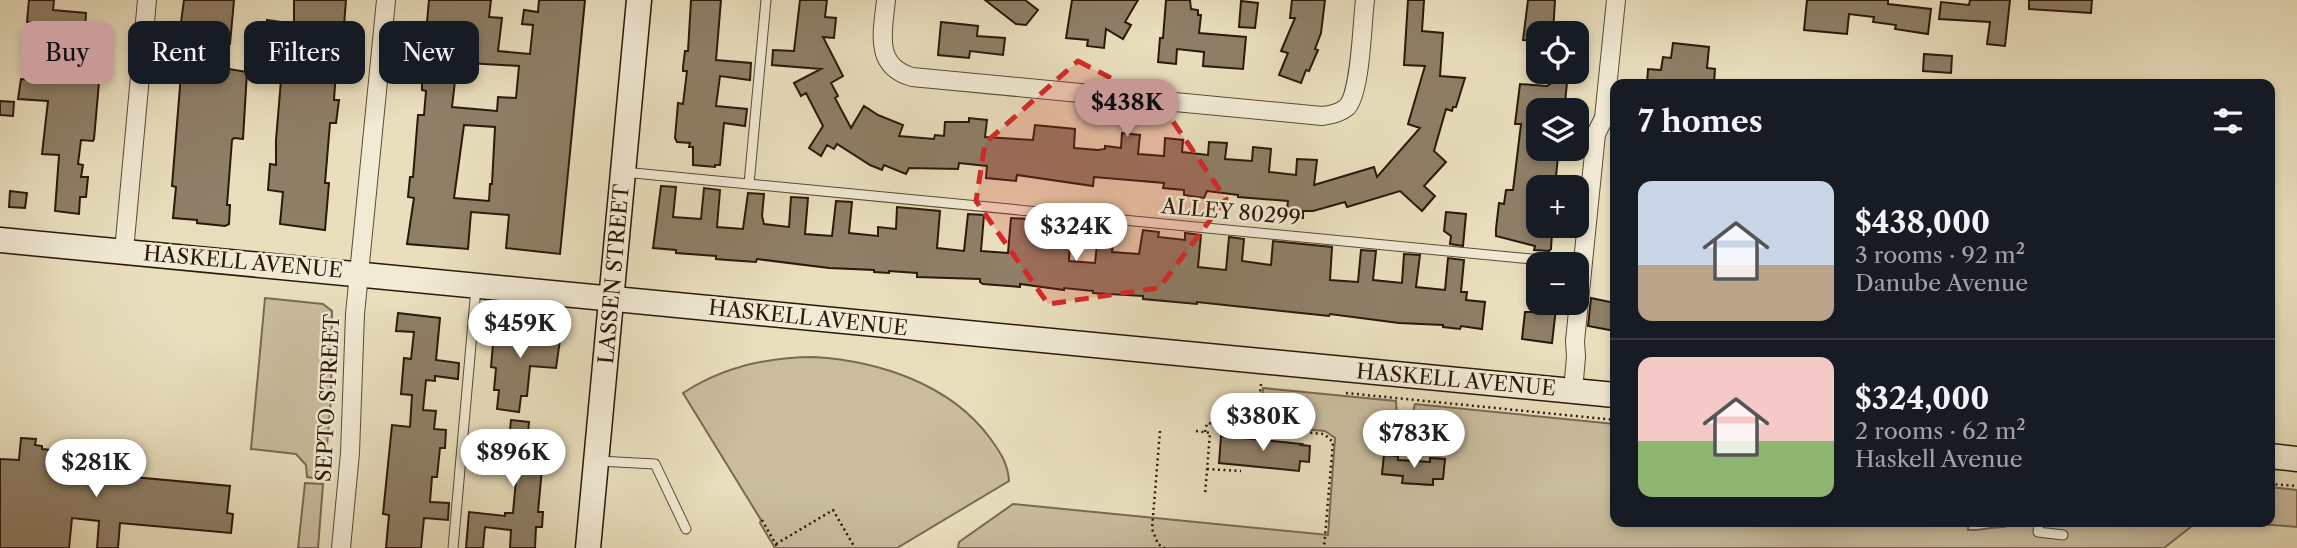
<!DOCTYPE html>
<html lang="en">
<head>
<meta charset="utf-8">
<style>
	body { margin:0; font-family:"Libre Caslon Text",serif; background:#242831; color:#f1f3f6; height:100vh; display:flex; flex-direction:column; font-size:26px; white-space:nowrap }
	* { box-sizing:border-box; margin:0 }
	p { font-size:23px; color:#9ea1a6 }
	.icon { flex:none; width:38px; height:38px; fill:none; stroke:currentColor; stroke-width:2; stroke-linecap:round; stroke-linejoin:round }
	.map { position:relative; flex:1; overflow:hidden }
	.sheet { position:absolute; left:1610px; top:79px; width:665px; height:448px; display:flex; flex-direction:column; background:#171b24; border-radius:14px; box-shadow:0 4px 10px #0003 }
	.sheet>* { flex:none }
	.banner { position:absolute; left:21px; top:21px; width:665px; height:63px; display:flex; gap:14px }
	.buttons { position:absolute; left:1526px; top:21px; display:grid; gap:14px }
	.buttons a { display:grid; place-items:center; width:63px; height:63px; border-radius:14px; background:#171b24; box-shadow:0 4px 10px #0003; font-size:35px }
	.price { position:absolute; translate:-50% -60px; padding:0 16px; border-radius:24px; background:#fff; color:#222; font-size:23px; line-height:46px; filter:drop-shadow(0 2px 4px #0008) }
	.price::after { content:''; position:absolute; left:50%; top:42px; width:21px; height:16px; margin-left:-10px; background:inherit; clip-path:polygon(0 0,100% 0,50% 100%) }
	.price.selected { background:#c59692; color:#111 }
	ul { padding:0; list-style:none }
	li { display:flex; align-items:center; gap:21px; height:175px; padding:0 28px }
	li+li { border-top:2px solid #363941 }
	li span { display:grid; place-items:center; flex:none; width:196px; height:140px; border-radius:14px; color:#555 }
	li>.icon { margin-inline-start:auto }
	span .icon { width:84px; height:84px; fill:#fffc; stroke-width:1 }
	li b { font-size:30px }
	h2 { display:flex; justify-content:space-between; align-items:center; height:84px; padding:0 28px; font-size:30px }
	.tag { padding:0 24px; border-radius:14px; background:#171b24; box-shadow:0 4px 10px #0003; font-size:24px; line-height:63px }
	.tag.selected { background:#c59692; color:#111 }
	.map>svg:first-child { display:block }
</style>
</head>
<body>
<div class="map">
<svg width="2297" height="548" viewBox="0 0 2297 548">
	<rect width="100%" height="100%" fill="#e9dfbd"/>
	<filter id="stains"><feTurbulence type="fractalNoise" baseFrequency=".00286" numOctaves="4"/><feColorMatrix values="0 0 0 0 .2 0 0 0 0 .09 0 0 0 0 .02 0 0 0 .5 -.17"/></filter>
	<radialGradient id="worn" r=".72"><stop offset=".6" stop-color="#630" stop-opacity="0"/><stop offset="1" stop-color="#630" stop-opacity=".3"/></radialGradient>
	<!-- green -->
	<g fill="#c9bd9e" stroke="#7a6a54" stroke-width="2" fill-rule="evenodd">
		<path d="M265 298 323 304 332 311 331 399 324 479 307 477 306 465 296 454 251 449Z"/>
		<path d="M814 357C879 361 950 384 990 438 1000 452 1008 463 1009 481L897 548H775L760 523 761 520 683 393C723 367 768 357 814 357Z"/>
		<path d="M1263 388 1396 401 1398 430H1408L1415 404 1615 424V522H1969L1968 530C1982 531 1992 526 2005 527V522L2020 524 2021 522H2197L2164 548H958L959 542 1013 504 1328 535 1335 438 1325 431 1267 426 1261 415ZM1384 455 1398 456V460L1430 462 1431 458 1444 459 1443 479H1433L1432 485 1403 483V476L1382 474Z"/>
		<path d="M305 483 323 484 318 548H298Z"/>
		<path d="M2270 487 2297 490V527L2236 522H2270Z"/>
	</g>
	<!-- building -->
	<g fill="#8e7f67" stroke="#2b1809" stroke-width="2" fill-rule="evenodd">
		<path d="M29 0H54L53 10 86 13 85 30 27 22Z"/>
		<path d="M184 0H234L230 44 220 43 217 67 247 72 243 139 234 138 232 140 227 205H230L229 224 225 226 197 223V220L173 218 176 187 172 186 181 74H174Z"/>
		<path d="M294 0H346L341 65 336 71 334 100H339L336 123H330L325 183H329L325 230 280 224 283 192 268 190 270 164 276 165V140L284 44 265 42 267 20 294 24Z"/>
		<path d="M429 0H491L489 17 502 18 498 51 530 54 533 25 522 24 524 10 538 12 539 0H585L560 254 506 248 509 215 471 212 468 249 407 244 414 198 408 197 410 177H413L418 115H424L426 91 422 90V77ZM467 63 519 66 516 98 498 97 497 111 452 107 457 64 467 65ZM464 125 495 127 492 184H490L489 201 454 198Z"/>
		<path d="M691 0H721L716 60 751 63 750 80 720 76 716 106 747 109 745 126 724 123 720 165H715V167L693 165V147H689L690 143 677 142 675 138 678 103 683 104 687 71H683V67L685 51H688Z"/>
		<path d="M800 0H827L825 17 836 18 834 38 823 37 843 76 831 83 838 96 835 98 851 128 864 106 878 115 903 125 899 136 934 139 935 135 944 136 945 122H969V118L987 120 985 137 1033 140 1035 125 1075 129 1074 148 1098 150 1105 149V146L1121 148 1122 133 1140 135 1138 154 1164 156 1165 138 1183 140 1182 152 1208 155 1209 142 1227 143 1225 159 1252 161 1253 147 1271 149 1269 172 1296 175 1297 159 1317 160 1314 185 1374 167 1377 177 1420 128 1408 124 1425 66 1404 65 1408 0H1424L1422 31 1443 33 1440 76 1465 78 1456 107H1453L1452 111 1446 109 1434 151 1446 162 1424 186 1435 196 1422 211 1400 191 1347 207 1345 202 1313 211H1303V218L1286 217 1288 201 1238 197V195L1207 191 1204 198 1184 195V190L1163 188 1164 183 1094 177 1093 186 1017 175 1016 181 986 178 987 166 959 163 958 169 909 168 906 174 884 165 882 170 870 165 837 144 834 149 827 145 821 156 809 148 823 126 806 93 801 96 794 83 821 69 772 65 773 50 794 51Z"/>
		<path d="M985 0H1025L1038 10 1026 25 1016 24Z"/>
		<path d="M1072 0H1138L1125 22 1131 25 1123 39 1106 29 1104 48 1087 46 1088 40 1066 38Z"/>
		<path d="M1166 0H1190L1191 9 1198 10V15H1201L1199 33 1246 37 1243 69 1203 66 1204 52 1177 49 1176 64 1158 62 1160 38H1163Z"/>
		<path d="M1292 0H1325L1321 33 1315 49 1318 50 1309 71 1306 70 1301 83 1279 75 1288 53 1281 51 1295 18H1290Z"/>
		<path d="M1528 0H1555L1553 33H1538V41L1523 40Z"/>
		<path d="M1807 0H1888V4L1931 9 1928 34 1895 29 1896 25 1873 22 1874 17 1849 14 1847 34 1804 30Z"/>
		<path d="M1970 0H2010L2005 46 1987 44 1990 22 1939 19 1941 2 1969 5Z"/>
		<path d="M2029 0H2092L2091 13 2029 9Z"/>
		<path d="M1241 1 1258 3 1255 28 1239 27Z"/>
		<path d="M941 22 978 26 977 36 1005 38 1003 55 970 51 969 58 938 55Z"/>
		<path d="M77 34 103 37 94 139 93 141 81 140 78 164 83 165 81 177H88L86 197H80L79 214 55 211 59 155 42 154 48 101 18 99 21 79 58 82 59 69 65 70 66 56 75 57Z"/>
		<path d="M1673 43 1709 47 1707 68 1715 69 1714 84H1647L1648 69 1661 70 1663 57 1671 58Z"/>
		<path d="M1924 54 1952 56 1951 73 1923 71Z"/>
		<path d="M1551 72H1568L1565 103 1549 101V110H1538V149H1557L1556 156H1558L1555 187H1538L1539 231 1552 232 1551 249 1549 251 1534 250 1535 246 1496 236V229L1499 203 1504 204 1506 190H1513L1521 124H1515L1520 84 1547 86 1550 84Z"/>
		<path d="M0 101 14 102 13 116 0 115Z"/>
		<path d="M661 186 676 187 673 217 701 219 704 188 720 190 717 227 743 229 748 193 764 194 762 216 764 224 789 227 791 197 808 198 805 234 832 236 836 201 852 202 849 233 878 236V227L896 229 897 207 940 211 937 248 964 251 968 214 984 215 981 251 1008 253 1011 218 1027 219V228L1054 230 1055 222 1071 223 1069 261 1095 263 1099 226 1115 228 1112 252 1139 254 1143 230 1159 232 1158 237 1185 240V233L1201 235 1198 267 1226 270 1229 237 1244 239 1242 261 1271 265 1273 241 1332 247 1330 280 1358 282 1361 250 1376 251 1373 280 1402 283 1404 254 1420 255 1416 287 1445 290 1448 258 1464 260 1461 292H1467L1466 300 1485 302 1482 329 1461 326 1460 329 1443 327V325L1399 323 1330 314 1329 316 1197 302V304L1143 299V296L1093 293V291L1064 288V290L1020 284V287L983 284 980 282V279L917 277V273L889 271V273L874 272V270L829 268 757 259 756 262 728 260 716 259V256L676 253V250L653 248Z"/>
		<path d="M10 191 27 193 25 208 9 207Z"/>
		<path d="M1446 212 1466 214 1463 246 1450 244 1451 236 1444 231Z"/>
		<path d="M1591 298 1615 303V331L1588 326Z"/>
		<path d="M1533 306 1556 308 1552 343 1522 339 1525 312H1532Z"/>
		<path d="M398 313 440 318 436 360 459 363 458 379 435 376V381L426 380 423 410 436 411 434 429 446 430 445 448H440L437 477H432L430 502 449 503 448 520 424 518 421 548H386L389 515 383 514 392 425 410 427 412 395 401 394 404 358 411 359 414 332 396 331Z"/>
		<path d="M490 318 508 320 506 340 534 343 536 323 560 325 559 333H561L556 368 530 366 527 396H521L519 412 497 409 499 390H494L496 368 491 367 493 344 488 343Z"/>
		<path d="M511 420 529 422 527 445 544 447 538 512H543L542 527H536L535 548H510L511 530 485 527 483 548H466L469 512 505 516V513H513L517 469 507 468 508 457 471 453 473 437 509 441Z"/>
		<path d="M1221 436 1302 444 1301 445 1310 446 1309 462 1300 461 1299 471 1219 463Z"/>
		<path d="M21 438 36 439 35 445 42 446V449L103 455V452L125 454 123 476 230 486 227 513 233 514 231 533 120 523 118 548H97L99 521 72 518 69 548H0V459L19 460Z"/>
		<path d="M1384 455 1398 456V460L1430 462V458L1445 459 1443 479H1433V485L1402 483 1403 476 1382 474Z"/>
	</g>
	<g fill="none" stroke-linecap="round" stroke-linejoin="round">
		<defs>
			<g id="lane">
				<path d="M623 172 1583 264"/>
				<path d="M749 184 766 0"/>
				<path d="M598 461 655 464 686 529"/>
				<path d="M2039 522 2038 532 2063 535"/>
				<path d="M453 548 476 288"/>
			</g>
			<g id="street">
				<path d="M886 0C883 31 873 66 912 77L1322 116C1331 115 1340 113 1347 107 1361 92 1362 22 1365 0"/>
				<path d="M124 251 147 0"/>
				<path d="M1573 391 1576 357 1575 341 1596 134 1604 118 1616 0"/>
				<path d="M341 548 350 453 355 314 386 0"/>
			</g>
			<g id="secondary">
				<path d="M0 240C539 290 1077 344 1615 395"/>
				<path d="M2270 456 2297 459"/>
				<path d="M588 548 639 0"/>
			</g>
		</defs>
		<!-- lane casing -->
		<use href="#lane" stroke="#5a4a36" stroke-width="11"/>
		<!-- street casing -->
		<use href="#street" stroke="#5a4a36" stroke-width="20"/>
		<!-- secondary casing -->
		<use href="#secondary" stroke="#2b1809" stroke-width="27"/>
		<!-- path -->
		<g stroke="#2b1809" stroke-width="2.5" stroke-dasharray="2 3.5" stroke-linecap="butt">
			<path d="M1346 393 1615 420"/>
			<path d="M1258 416 1263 428 1324 434 1333 442 1324 548"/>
			<path d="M1160 431 1152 529 1158 544 1165 548"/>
			<path d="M1196 431 1210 433 1205 495"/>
			<path d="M1205 432 1207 423 1256 428"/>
			<path d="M1255 435 1261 384"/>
			<path d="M1207 469 1241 471"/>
			<path d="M2270 484 2297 486"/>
			<path d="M762 520 778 548"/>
			<path d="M776 544 833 510 855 548"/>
		</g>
		<!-- lane -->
		<use href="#lane" stroke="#f1ead4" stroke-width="9"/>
		<!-- street -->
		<use href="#street" stroke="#f1ead4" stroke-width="18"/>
		<!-- secondary -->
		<use href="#secondary" stroke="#f1ead4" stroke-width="24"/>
	</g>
	<!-- marked area -->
	<path fill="#d62828" fill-opacity="0.2" stroke="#d62828" stroke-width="5" stroke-dasharray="14 9" stroke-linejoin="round" d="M1078 61 1161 104 1226 199 1159 288 1048 304 976 201 985 143Z"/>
	<g text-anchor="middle" stroke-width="5" stroke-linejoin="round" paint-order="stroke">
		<!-- street labels -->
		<g font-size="21" fill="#2b1809" stroke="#f1ead4">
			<text transform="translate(1231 212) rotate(5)" y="7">ALLEY 80299</text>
			<text transform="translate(243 262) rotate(5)" y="7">HASKELL AVENUE</text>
			<text transform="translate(614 274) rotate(-85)" y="7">LASSEN STREET</text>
			<text transform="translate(808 318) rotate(6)" y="7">HASKELL AVENUE</text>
			<text transform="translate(1456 380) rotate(5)" y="7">HASKELL AVENUE</text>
			<text transform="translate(328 398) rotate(-87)" y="7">SEPTO STREET</text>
		</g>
	</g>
	<rect width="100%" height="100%" filter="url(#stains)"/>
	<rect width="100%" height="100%" fill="url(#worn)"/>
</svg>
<div class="buttons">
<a><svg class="icon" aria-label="locate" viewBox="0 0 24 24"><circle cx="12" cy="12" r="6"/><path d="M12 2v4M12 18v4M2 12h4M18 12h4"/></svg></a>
<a><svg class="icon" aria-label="layers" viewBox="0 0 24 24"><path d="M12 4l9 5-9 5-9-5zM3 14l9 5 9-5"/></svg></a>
<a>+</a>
<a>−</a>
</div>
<b class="price selected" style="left:1127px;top:139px">$438K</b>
<b class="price" style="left:1076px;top:263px">$324K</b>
<b class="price" style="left:520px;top:360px">$459K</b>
<b class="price" style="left:1263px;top:453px">$380K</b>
<b class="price" style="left:1414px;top:470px">$783K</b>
<b class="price" style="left:513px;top:489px">$896K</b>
<b class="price" style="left:96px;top:499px">$281K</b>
<div class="banner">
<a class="tag selected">Buy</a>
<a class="tag">Rent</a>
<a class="tag">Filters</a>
<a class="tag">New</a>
</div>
<section class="sheet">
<h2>7 homes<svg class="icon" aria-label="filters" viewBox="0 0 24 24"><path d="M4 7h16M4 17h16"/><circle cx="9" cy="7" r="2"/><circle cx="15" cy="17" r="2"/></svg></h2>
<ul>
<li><span style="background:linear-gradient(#c9d6e8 60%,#b9a48a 0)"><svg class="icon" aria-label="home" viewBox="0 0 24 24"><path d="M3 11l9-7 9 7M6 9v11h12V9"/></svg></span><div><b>$438,000</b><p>3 rooms · 92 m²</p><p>Danube Avenue</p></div></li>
<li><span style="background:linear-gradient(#f6c9c9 60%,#8fb573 0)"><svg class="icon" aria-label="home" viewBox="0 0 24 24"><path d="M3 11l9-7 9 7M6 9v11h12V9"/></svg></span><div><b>$324,000</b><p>2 rooms · 62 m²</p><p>Haskell Avenue</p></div></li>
</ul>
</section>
</div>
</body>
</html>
